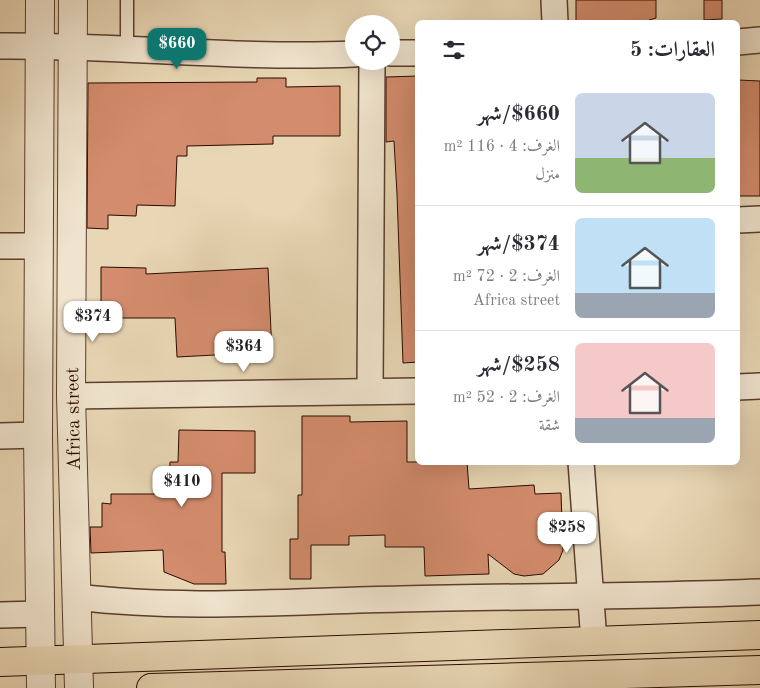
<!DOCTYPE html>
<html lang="ar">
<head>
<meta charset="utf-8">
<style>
	body { margin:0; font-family:"Old Standard TT",Amiri,serif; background:#f7f7f7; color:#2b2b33; direction:rtl; height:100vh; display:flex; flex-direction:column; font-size:19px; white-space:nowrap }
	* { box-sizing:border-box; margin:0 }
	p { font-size:16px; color:#7c7c81 }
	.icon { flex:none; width:28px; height:28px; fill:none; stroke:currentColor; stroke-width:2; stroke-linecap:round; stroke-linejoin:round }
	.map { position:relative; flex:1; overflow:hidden; direction:ltr }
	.panel { position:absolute; left:415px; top:20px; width:325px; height:445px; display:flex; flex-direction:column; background:#fff; border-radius:8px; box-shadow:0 5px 20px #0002; direction:rtl }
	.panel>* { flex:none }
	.controls { position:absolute; left:345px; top:15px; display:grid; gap:10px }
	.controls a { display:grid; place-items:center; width:55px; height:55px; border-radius:50%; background:#fff; box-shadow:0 5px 20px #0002; font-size:25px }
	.price { position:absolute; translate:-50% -42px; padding:0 11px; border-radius:10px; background:#fff; color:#222; font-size:16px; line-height:32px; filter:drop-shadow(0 1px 2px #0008) }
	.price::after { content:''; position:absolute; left:50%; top:30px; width:15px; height:11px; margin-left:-8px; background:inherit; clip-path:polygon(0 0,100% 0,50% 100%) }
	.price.on { background:#0f766e; color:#fff }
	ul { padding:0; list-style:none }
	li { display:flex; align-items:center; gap:15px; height:125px; padding:0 25px }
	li+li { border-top:1px solid #e1e1e2 }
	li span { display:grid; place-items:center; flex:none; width:140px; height:100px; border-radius:8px; color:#555 }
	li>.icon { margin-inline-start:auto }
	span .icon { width:60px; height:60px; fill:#fffc; stroke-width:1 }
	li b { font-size:21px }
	h2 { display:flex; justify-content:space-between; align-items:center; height:60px; padding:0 25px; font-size:21px }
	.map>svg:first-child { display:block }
</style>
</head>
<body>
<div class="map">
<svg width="760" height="688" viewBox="0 0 760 688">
	<rect width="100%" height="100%" fill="#e8d6b4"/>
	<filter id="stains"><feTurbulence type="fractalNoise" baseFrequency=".004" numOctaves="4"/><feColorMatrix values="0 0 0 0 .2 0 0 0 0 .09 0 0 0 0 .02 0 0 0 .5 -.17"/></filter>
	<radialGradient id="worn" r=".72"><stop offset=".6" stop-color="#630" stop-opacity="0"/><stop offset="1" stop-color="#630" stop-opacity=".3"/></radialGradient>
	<!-- building -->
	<g fill="#d38c6d" stroke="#2a0b00">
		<path d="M576 0H656V18L649 20 648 22H576Z"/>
		<path d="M704 0H722V19L704 20Z"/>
		<path d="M418 76V362L403 363 397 194 394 141 386 142V77Z"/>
		<path d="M257 78H286V87L340 86V136H273V144L187 146V156H177L175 206 137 205 136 216 108 215V229L87 228 88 83 257 82Z"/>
		<path d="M738 80 760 81V196H738Z"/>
		<path d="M101 267 146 268V274L268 268 272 352 177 357 175 318H101Z"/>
		<path d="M302 416H350V422L407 421V462H467L469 489 534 485 535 494 561 493 563 550 559 560 543 574 524 576 514 574 488 554 489 574 425 576 424 547H385V535L349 536V545H311V579H290V539H298V495H302Z"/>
		<path d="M179 430 255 431V473H222V552H225L226 584H194L164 572 163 550 91 553 90 527H102V503L111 504V494H169L170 462H178Z"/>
	</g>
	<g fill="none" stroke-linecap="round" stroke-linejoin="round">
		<defs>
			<path id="service" d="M127 0V49"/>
			<g id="minor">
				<path d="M554 0 555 22"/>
				<path d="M738 42 760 40"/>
				<path d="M0 46C118 45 236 59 354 54"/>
				<path d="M391 53H418"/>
				<path d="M738 220 760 219"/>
				<path d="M0 246H39"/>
				<path d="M738 387 760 386"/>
				<path d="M370 391 372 61"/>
				<path d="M71 396 418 391"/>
				<path d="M0 436 38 435"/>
				<path d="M581 462 594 642"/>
				<path d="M76 597C184 610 293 601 401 599 521 596 640 597 760 592"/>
				<path d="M0 615 40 614"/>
			</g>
			<g id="tertiary">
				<path d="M40 0 38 435 41 688"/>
				<path d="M73 0 71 396 79 688"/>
			</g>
			<g id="trunk">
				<path d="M0 662 760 635"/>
				<path d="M151 688 760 670"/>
			</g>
		</defs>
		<!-- service casing -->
		<use href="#service" stroke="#5a3e2d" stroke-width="15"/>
		<!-- minor casing -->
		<use href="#minor" stroke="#5a3e2d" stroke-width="28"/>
		<!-- tertiary casing -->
		<use href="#tertiary" stroke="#5a3e2d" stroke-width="30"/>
		<!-- trunk casing -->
		<use href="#trunk" stroke="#2a0b00" stroke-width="30"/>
		<!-- service -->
		<use href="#service" stroke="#f0e4ce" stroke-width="12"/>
		<!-- minor -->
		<use href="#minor" stroke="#f0e4ce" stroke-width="25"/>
		<!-- tertiary -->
		<use href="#tertiary" stroke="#f0e4ce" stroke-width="28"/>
		<!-- trunk -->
		<use href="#trunk" stroke="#e8d6b4" stroke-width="28"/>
	</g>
	<g text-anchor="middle" stroke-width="4" stroke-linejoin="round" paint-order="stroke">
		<!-- street labels -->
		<g font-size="19" fill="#2a0b00" stroke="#f0e4ce">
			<text transform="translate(72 419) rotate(-91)" y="7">Africa street</text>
		</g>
	</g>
	<rect width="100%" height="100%" filter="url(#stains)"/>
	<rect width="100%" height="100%" fill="url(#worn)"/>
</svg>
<div class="controls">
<a><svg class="icon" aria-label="locate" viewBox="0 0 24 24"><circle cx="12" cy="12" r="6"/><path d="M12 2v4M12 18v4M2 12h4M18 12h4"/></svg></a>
</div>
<b class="price on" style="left:177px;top:70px">$660</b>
<b class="price" style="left:93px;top:343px">$374</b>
<b class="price" style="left:244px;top:373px">$364</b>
<b class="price" style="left:182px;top:508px">$410</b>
<b class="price" style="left:567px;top:554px">$258</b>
<section class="panel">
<h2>العقارات: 5<svg class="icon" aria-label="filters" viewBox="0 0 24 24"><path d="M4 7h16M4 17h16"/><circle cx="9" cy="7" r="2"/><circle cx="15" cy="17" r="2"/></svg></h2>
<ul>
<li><span style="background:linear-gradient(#c9d6e8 65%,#8fb573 0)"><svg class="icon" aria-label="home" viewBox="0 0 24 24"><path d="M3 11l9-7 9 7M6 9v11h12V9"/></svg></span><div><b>$660/شهر</b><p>الغرف: 4 · 116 m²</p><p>منزل</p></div></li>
<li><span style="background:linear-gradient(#bfe0f5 75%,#9aa5b1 0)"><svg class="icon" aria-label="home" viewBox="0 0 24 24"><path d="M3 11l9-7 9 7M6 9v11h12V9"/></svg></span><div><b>$374/شهر</b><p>الغرف: 2 · 72 m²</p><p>Africa street</p></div></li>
<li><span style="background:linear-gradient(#f6c9c9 75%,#9aa5b1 0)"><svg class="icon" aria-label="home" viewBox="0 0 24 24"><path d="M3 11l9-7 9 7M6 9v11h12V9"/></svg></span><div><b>$258/شهر</b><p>الغرف: 2 · 52 m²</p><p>شقة</p></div></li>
</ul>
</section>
</div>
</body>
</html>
